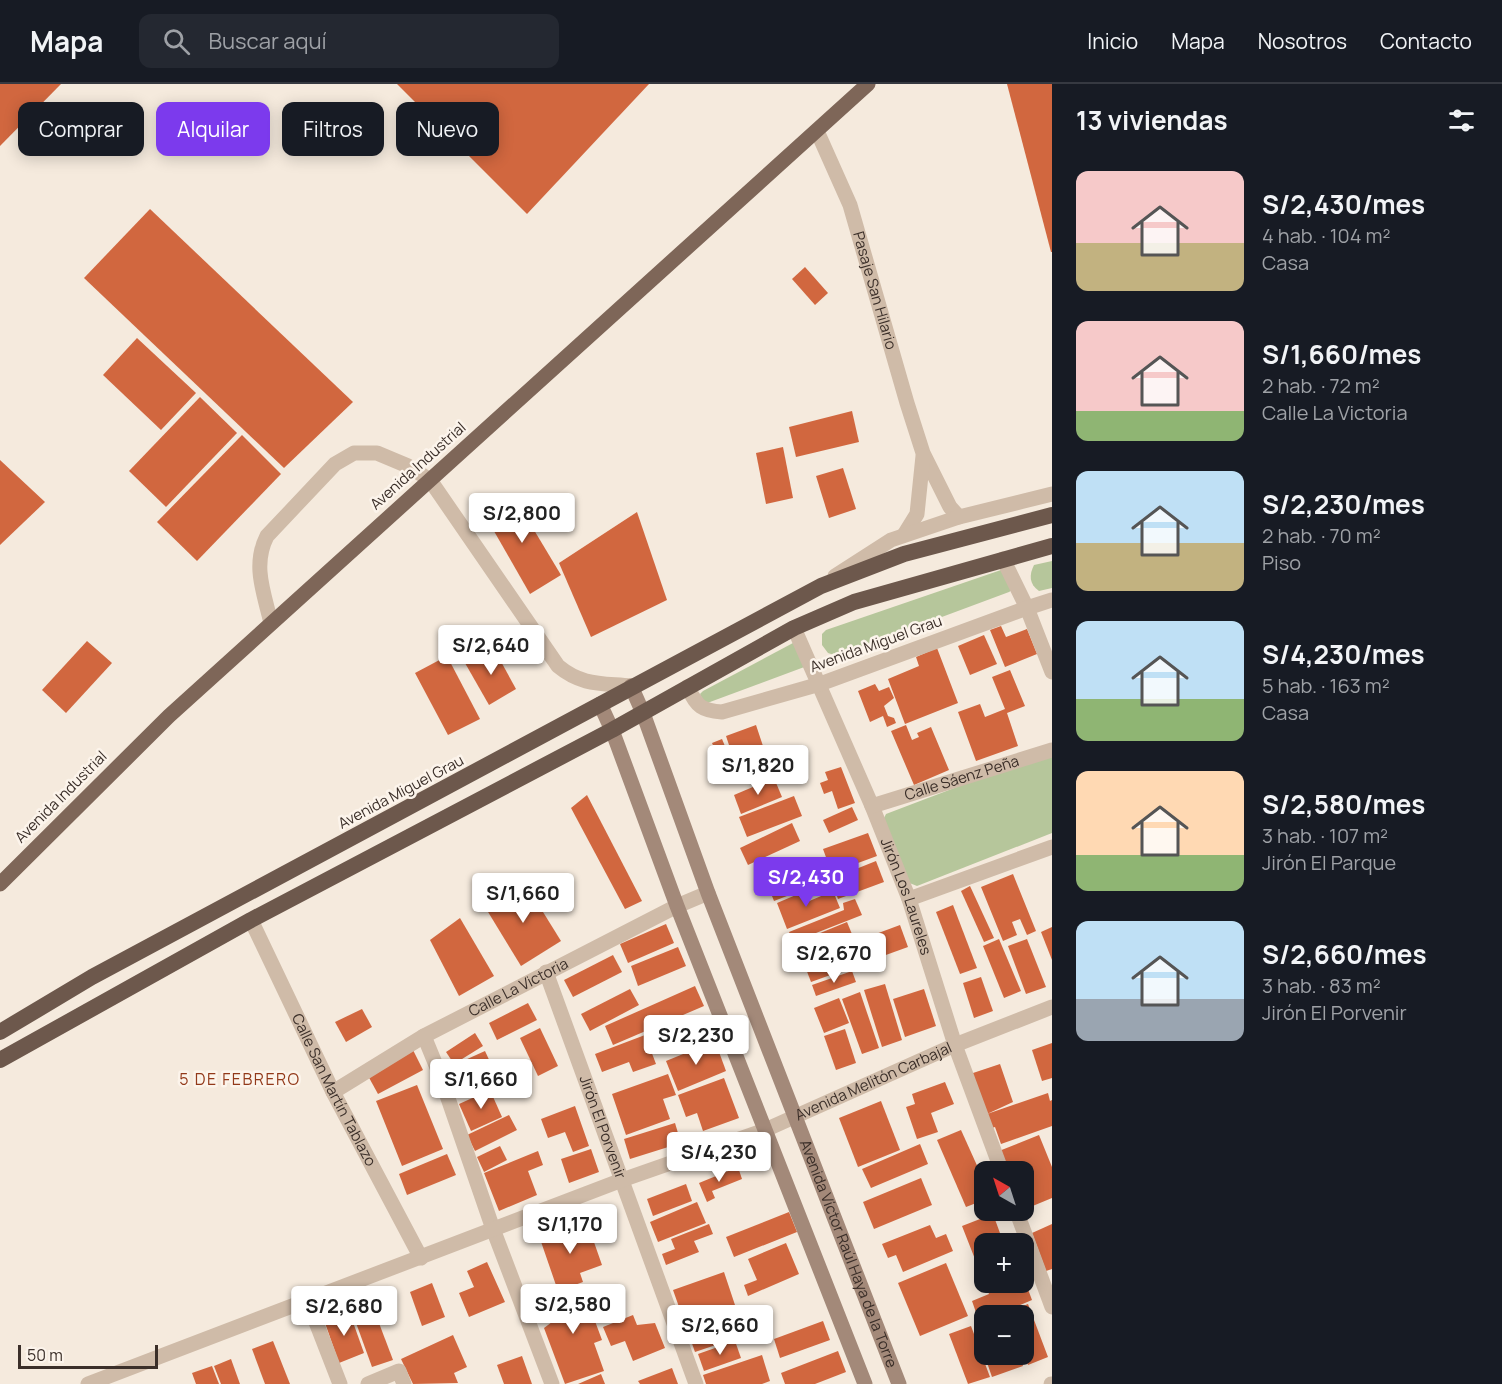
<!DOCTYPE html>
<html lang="es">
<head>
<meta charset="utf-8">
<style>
	body { margin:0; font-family:Manrope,sans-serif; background:#242831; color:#f1f3f6; height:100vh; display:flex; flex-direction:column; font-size:22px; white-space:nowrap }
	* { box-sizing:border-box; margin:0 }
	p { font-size:20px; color:#9ea1a6 }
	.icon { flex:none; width:33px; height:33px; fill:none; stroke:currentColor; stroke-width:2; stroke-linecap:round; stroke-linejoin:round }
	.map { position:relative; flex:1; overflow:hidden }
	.side { display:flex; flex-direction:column; background:#171b24; width:450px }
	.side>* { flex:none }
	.banner { position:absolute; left:18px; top:18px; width:570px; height:54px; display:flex; gap:12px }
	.needle { width:39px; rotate:321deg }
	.tools { position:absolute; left:974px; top:1077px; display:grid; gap:12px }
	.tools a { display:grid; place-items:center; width:60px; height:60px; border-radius:12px; background:#171b24; box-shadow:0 3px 15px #0003; font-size:30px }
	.scale { position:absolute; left:18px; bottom:15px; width:140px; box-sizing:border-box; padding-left:6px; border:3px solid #3b2f29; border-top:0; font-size:16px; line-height:21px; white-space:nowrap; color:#3b2f29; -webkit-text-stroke:4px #fcf4eb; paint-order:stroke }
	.price { position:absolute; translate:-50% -51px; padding:0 14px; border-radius:6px; background:#fff; color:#222; font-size:20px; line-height:39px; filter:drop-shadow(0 2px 3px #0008) }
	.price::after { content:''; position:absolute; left:50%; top:36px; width:18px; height:14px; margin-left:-9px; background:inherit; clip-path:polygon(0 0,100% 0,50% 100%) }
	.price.current { background:#7c3aed; color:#fff }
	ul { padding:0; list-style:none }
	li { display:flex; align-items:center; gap:18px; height:150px; padding:0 24px }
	li span { display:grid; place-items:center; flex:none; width:168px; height:120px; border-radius:12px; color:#555 }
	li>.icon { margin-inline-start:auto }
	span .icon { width:72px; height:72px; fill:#fffc; stroke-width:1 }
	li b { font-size:26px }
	h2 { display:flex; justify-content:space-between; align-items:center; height:72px; padding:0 24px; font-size:26px }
	.pill { padding:0 21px; border-radius:12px; background:#171b24; box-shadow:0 3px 15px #0003; font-size:21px; line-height:54px }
	.pill.current { background:#7c3aed; color:#fff }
	header { display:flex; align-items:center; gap:36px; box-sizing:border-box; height:84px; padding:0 30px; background:#171b24; border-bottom:2px solid #363941 }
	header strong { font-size:28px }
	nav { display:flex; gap:33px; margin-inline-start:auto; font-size:21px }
	.search { width:420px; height:54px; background:#242831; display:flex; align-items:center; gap:15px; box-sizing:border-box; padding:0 21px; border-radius:12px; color:#9ea1a6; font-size:22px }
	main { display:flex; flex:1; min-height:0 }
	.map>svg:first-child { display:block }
</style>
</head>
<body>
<header>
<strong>Mapa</strong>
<div class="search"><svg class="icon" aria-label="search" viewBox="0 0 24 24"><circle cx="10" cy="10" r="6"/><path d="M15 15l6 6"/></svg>Buscar aquí</div>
<nav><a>Inicio</a><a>Mapa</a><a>Nosotros</a><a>Contacto</a></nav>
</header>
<main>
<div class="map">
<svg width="1052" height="1300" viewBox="0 0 1052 1300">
	<rect width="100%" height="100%" fill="#f5eadd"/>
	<!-- green -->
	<g fill="#b6c69b">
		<path d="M1052 477V504L1039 507C1029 500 1029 491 1034 481Z"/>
		<path d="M1001 486 1012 506 1009 508 837 572 828 569 822 561V550L826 546Z"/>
		<path d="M793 559 807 582 710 618 704 619 700 610 703 607Z"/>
		<path d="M1044 670 1052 672V749L917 802 907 798 881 740 886 730Z"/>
	</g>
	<!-- building -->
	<g fill="#d1673f">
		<path d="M0 0H61L0 62Z"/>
		<path d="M397 0H649L527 130Z"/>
		<path d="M1007 0H1052V168H1051Z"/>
		<path d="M150 125 353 318 284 384 84 194Z"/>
		<path d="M805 183 828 209 815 221 792 195Z"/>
		<path d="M137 254 196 309 161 346 103 291Z"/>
		<path d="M200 313 237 349 166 423 129 387Z"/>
		<path d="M852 327 859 358 796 373 789 343Z"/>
		<path d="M242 351 281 390 197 477 157 438Z"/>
		<path d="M783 363 793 414 766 420 756 369Z"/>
		<path d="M0 376 45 418 0 461Z"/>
		<path d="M843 384 856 425 829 434 816 392Z"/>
		<path d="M513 411 561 491 530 510 483 428Z"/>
		<path d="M637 428 667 516 591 553 559 479Z"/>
		<path d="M1001 542 1006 553 1027 545 1037 570 1005 583 990 546Z"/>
		<path d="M984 551 997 580 970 591 958 562Z"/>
		<path d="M87 557 112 579 66 629 42 606Z"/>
		<path d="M493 563 516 605 489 621 465 579Z"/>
		<path d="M937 564 958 619 905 640 888 595 919 582 916 573Z"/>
		<path d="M447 572 480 635 448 651 415 589Z"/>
		<path d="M1010 586 1025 622 1007 629 1018 662 976 677 958 628 980 620 985 633 1005 625 992 593Z"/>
		<path d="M875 600 879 607 889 603 894 614 884 622 888 632 894 634 896 639 887 643 883 632 870 638 858 607Z"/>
		<path d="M756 641 771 686 758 690 756 684 749 686 748 681 737 685 726 652Z"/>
		<path d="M906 641 912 656 919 653 917 649 931 643 949 686 914 701 891 647Z"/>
		<path d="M722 655 737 691 728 695 712 659Z"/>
		<path d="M841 683 855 719 838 725 832 707 824 710 820 699 828 696 825 688Z"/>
		<path d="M774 694 782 713 741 730 734 711Z"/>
		<path d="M587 711 642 817 625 825 571 724Z"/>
		<path d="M794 712 802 732 747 753 739 733Z"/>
		<path d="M852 723 858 736 829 749 823 736Z"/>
		<path d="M792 739 800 757 748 781 740 764Z"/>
		<path d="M868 749 877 772 839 786 835 774 827 776 823 765Z"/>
		<path d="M823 775 831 795 774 817 766 797Z"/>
		<path d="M876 777 884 798 838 815 831 795Z"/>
		<path d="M1013 790 1036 847 1027 851 1020 835 1012 838 1017 851 1003 857 981 803Z"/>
		<path d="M525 799 561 857 521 882 485 823Z"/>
		<path d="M970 802 994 854 984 858 961 807Z"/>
		<path d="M833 807 840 824 787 845 777 819 803 808 807 818Z"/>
		<path d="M855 815 862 831 793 858 789 848 844 826 843 819Z"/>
		<path d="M953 821 977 884 960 890 936 828Z"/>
		<path d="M460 834 494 892 459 912 430 856Z"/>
		<path d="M847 838 854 855 798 878 791 861Z"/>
		<path d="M666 840 674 859 628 879 620 860Z"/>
		<path d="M900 841 908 863 811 898 803 877Z"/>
		<path d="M1052 843V876L1041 848Z"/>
		<path d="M999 855 1021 907 1004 914 983 862Z"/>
		<path d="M1027 855 1046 903 1026 910 1008 862Z"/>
		<path d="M678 863 686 882 638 902 631 882Z"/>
		<path d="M613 871 622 888 573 913 564 896Z"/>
		<path d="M852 887 856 898 816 912 812 901Z"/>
		<path d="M981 893 993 927 974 934 963 899Z"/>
		<path d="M885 900 902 956 882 963 864 906Z"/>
		<path d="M695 902 704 922 613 961 605 942Z"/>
		<path d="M630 905 639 921 590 947 581 930Z"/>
		<path d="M924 905 936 942 905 953 893 915Z"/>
		<path d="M860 908 879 964 862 970 842 915Z"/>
		<path d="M839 914 849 939 824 949 814 924Z"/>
		<path d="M528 919 537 936 497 956 489 939Z"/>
		<path d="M362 925 372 943 346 958 335 938Z"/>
		<path d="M540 944 558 982 538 992 520 954Z"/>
		<path d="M845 945 856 979 836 986 824 952Z"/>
		<path d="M475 949 483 962 454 980 446 968Z"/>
		<path d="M645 951 656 980 633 988 629 978 602 988 595 970Z"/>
		<path d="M715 957 726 987 678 1007 666 977Z"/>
		<path d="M1052 959V994L1042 997 1032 966Z"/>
		<path d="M413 966 423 986 378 1010 367 990Z"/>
		<path d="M485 967 491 980 451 998 445 985Z"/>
		<path d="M1000 980 1013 1018 987 1030 1048 1009 1050 1017 1052 1016V1042L1001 1060 995 1043 989 1045 970 990Z"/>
		<path d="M668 990 676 1011 663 1015 670 1035 626 1051 612 1010Z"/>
		<path d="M724 994 739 1034 703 1047 697 1029 686 1033 678 1011Z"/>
		<path d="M945 998 954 1020 931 1029 938 1048 917 1055 906 1023 915 1020 912 1010Z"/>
		<path d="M417 1001 443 1065 402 1082 376 1017Z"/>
		<path d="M490 1006 502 1033 471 1047 459 1020Z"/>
		<path d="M881 1017 900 1066 858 1083 839 1034Z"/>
		<path d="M575 1022 589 1062 573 1068 565 1048 548 1054 541 1035Z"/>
		<path d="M509 1031 517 1046 475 1067 467 1051Z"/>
		<path d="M675 1039 681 1059 630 1075 624 1055Z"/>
		<path d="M961 1046 984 1097V1116L966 1123 937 1056Z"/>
		<path d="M1039 1051 1052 1083V1114L1023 1126V1088H1007L999 1067Z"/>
		<path d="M920 1060 928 1080 871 1104 862 1085Z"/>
		<path d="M500 1062 507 1076 484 1088 477 1073Z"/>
		<path d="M591 1065 599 1088 569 1099 561 1075Z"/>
		<path d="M538 1067 543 1081 528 1087 537 1111 499 1127 484 1089Z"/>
		<path d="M447 1070 456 1091 407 1111 399 1090Z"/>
		<path d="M738 1083 742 1095 712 1107 715 1114 707 1118 699 1099Z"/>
		<path d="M921 1094 932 1121 874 1145 863 1118Z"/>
		<path d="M686 1100 692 1117 653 1132 647 1115Z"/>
		<path d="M697 1118 706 1139 658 1158 650 1138Z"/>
		<path d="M789 1128 797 1148 734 1173 726 1153Z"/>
		<path d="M993 1130 1004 1160H984V1198L962 1142Z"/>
		<path d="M709 1140 713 1150 694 1157 699 1168 666 1181 662 1170 675 1165 671 1155Z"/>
		<path d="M1052 1140V1185L1046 1187 1032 1149Z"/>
		<path d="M588 1141 602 1181 580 1189 583 1198 558 1207 538 1149 559 1142 563 1151Z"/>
		<path d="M930 1141 936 1154 946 1150 953 1167 903 1188 896 1171 888 1174 882 1160Z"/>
		<path d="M786 1159 799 1190 748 1212 744 1201 757 1196 748 1175Z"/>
		<path d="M487 1178 505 1218 469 1233 459 1209 474 1203 467 1187Z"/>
		<path d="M946 1179 968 1232 920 1252 898 1199Z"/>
		<path d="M724 1188 740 1236 749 1233 754 1248 695 1268 673 1206Z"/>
		<path d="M1023 1192 1032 1216 994 1232H984V1236L979 1237 972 1217 989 1210 984 1198H1023Z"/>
		<path d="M432 1199 445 1233 422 1242 410 1208Z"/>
		<path d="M582 1201 587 1216 580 1219 582 1224 589 1221 602 1256 594 1259 604 1287 565 1300 544 1244 552 1238 544 1215Z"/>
		<path d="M371 1218 393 1276 372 1283 351 1225Z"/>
		<path d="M1028 1220 1048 1273 1028 1281 1023 1268V1232H1009L1008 1228Z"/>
		<path d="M349 1227 364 1269 339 1279 324 1236Z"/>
		<path d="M633 1231 637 1241 655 1239 665 1264 633 1277 625 1257 611 1262 603 1243Z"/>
		<path d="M823 1237 830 1256 780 1274 774 1255Z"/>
		<path d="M971 1242 990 1293 968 1300 949 1250Z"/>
		<path d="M453 1251 467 1283 454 1289 458 1299 413 1300 401 1275Z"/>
		<path d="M273 1257 290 1300H265L252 1265Z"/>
		<path d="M735 1257 741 1274 704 1287 698 1270Z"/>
		<path d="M838 1267 846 1288 815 1300H785L781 1289Z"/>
		<path d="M984 1270H1019L1023 1282 992 1293Z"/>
		<path d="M762 1271 770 1297 762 1300H706L703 1291Z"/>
		<path d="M522 1272 532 1300H504L497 1281Z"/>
		<path d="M231 1275 240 1300H221L214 1282Z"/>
		<path d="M212 1282 219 1300H196L192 1289Z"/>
		<path d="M672 1284 678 1300H640L638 1297Z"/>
		<path d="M601 1290 605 1300H578Z"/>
	</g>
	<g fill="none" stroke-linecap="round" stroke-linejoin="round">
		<!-- minor -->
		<g stroke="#cfbba8" stroke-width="15">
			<path id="s1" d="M817 47 850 121 907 319 923 369 950 423 959 433"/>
			<path d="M904 451 917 430 923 372"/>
			<path d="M1003 475 1027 524 1052 588"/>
			<path d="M835 492 891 456 959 433 1052 410"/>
			<path d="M271 539C264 509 252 481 267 452L335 380 354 369H377L408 382 430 396 558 582C582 602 602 599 631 602"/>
			<path id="s2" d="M794 544 872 722 909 815 955 961 1002 1088"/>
			<path d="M687 603C698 622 699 626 722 628L820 600 1027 524 1052 516"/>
			<path id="s3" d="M872 722 1052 666"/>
			<path d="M909 815 1052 763"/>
			<path id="s4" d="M251 836 333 1008 421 1174"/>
			<path id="s5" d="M546 888 696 1300"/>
			<path d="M424 952 440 991 493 1145 552 1300"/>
			<path id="s6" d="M333 1008 424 952 677 822 708 809"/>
			<path d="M1016 1126 1052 1223"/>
			<path d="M307 1215 340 1300"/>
			<path id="s7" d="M88 1300 622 1096 765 1046 955 961 1052 923"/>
			<path d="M368 1300 399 1287 404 1300"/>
			<path d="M1051 1300H1052"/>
		</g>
		<!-- secondary -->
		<g stroke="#a38979" stroke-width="15">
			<path id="s8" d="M631 602 643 629 708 809 899 1300"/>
			<path d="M600 620 612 646 677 822 865 1300"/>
		</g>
		<!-- primary -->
		<path stroke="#7e6658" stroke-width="15" d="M0 800 169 632 868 0"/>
		<!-- trunk -->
		<g stroke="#6d584c" stroke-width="16">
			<path d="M0 948 92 893 821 502 904 470 1052 431"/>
			<path d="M0 976 251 836 612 646 794 544 854 518 1052 462"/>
		</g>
	</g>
	<g text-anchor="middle" stroke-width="5" stroke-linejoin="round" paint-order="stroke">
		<!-- street labels -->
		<g font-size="15" fill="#3b2f29" stroke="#fcf4eb">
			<text dy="5" stroke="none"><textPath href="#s1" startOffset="170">Pasaje San Hilario</textPath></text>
			<text transform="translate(418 382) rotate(-42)" y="5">Avenida Industrial</text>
			<text transform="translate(876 560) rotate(-20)" y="5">Avenida Miguel Grau</text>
			<text dy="5" stroke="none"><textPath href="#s3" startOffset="94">Calle Sáenz Peña</textPath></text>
			<text transform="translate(401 708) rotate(-28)" y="5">Avenida Miguel Grau</text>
			<text transform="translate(61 713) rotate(-45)" y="5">Avenida Industrial</text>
			<text dy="5" stroke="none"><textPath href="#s2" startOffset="291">Jirón Los Laureles</textPath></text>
			<text dy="5" stroke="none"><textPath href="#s6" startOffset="213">Calle La Victoria</textPath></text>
			<text dy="5" stroke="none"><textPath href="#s7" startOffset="842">Avenida Melitón Carbajal</textPath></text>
			<text dy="5" stroke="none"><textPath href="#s4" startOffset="189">Calle San Martín Tablazo</textPath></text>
			<text dy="5" stroke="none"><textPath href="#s5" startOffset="165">Jirón El Porvenir</textPath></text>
			<text dy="5" stroke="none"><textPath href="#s8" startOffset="608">Avenida Víctor Raúl Haya de la Torre</textPath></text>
		</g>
		<!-- neighbourhood labels -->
		<g font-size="16" letter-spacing="1.5" fill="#923919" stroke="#fcf4eb">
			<text x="240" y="1001">5 DE FEBRERO</text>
		</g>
	</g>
</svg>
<div class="tools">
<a><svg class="needle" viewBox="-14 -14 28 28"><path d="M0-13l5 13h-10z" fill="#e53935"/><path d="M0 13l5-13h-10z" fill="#9ea1a6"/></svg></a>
<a>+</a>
<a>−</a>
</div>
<div class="scale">50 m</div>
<b class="price" style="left:522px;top:460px">S/2,800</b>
<b class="price" style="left:491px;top:592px">S/2,640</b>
<b class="price" style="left:758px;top:712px">S/1,820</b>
<b class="price current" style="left:806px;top:824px">S/2,430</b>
<b class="price" style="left:523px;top:840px">S/1,660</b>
<b class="price" style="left:834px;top:900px">S/2,670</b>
<b class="price" style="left:696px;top:982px">S/2,230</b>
<b class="price" style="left:481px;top:1026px">S/1,660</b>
<b class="price" style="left:719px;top:1099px">S/4,230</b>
<b class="price" style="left:570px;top:1171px">S/1,170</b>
<b class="price" style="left:573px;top:1251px">S/2,580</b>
<b class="price" style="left:344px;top:1253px">S/2,680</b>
<b class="price" style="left:720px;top:1272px">S/2,660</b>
<div class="banner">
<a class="pill">Comprar</a>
<a class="pill current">Alquilar</a>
<a class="pill">Filtros</a>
<a class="pill">Nuevo</a>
</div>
</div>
<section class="side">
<h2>13 viviendas<svg class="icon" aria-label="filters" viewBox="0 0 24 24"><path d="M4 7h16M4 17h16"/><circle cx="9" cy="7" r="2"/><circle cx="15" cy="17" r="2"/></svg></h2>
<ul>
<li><span style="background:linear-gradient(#f6c9c9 60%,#c2b280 0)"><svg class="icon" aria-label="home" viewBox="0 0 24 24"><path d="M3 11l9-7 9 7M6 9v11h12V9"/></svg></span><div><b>S/2,430/mes</b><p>4 hab. · 104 m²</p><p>Casa</p></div></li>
<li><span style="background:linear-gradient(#f6c9c9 75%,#8fb573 0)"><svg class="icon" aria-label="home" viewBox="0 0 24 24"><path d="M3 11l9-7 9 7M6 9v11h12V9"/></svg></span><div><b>S/1,660/mes</b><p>2 hab. · 72 m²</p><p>Calle La Victoria</p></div></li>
<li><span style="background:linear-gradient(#bfe0f5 60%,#c2b280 0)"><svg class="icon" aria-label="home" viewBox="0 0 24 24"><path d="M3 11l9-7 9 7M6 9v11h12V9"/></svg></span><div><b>S/2,230/mes</b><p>2 hab. · 70 m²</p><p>Piso</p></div></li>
<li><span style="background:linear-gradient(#bfe0f5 65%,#8fb573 0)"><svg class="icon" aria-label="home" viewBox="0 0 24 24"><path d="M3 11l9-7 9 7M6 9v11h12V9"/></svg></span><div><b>S/4,230/mes</b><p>5 hab. · 163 m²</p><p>Casa</p></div></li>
<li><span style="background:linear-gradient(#ffd9b3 70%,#8fb573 0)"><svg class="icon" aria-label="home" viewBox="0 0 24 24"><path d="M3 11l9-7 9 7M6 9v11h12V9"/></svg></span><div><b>S/2,580/mes</b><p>3 hab. · 107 m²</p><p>Jirón El Parque</p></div></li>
<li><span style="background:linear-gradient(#bfe0f5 65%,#9aa5b1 0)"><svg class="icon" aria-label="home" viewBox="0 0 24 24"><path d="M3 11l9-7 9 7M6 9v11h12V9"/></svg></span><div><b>S/2,660/mes</b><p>3 hab. · 83 m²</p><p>Jirón El Porvenir</p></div></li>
</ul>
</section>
</main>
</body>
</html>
